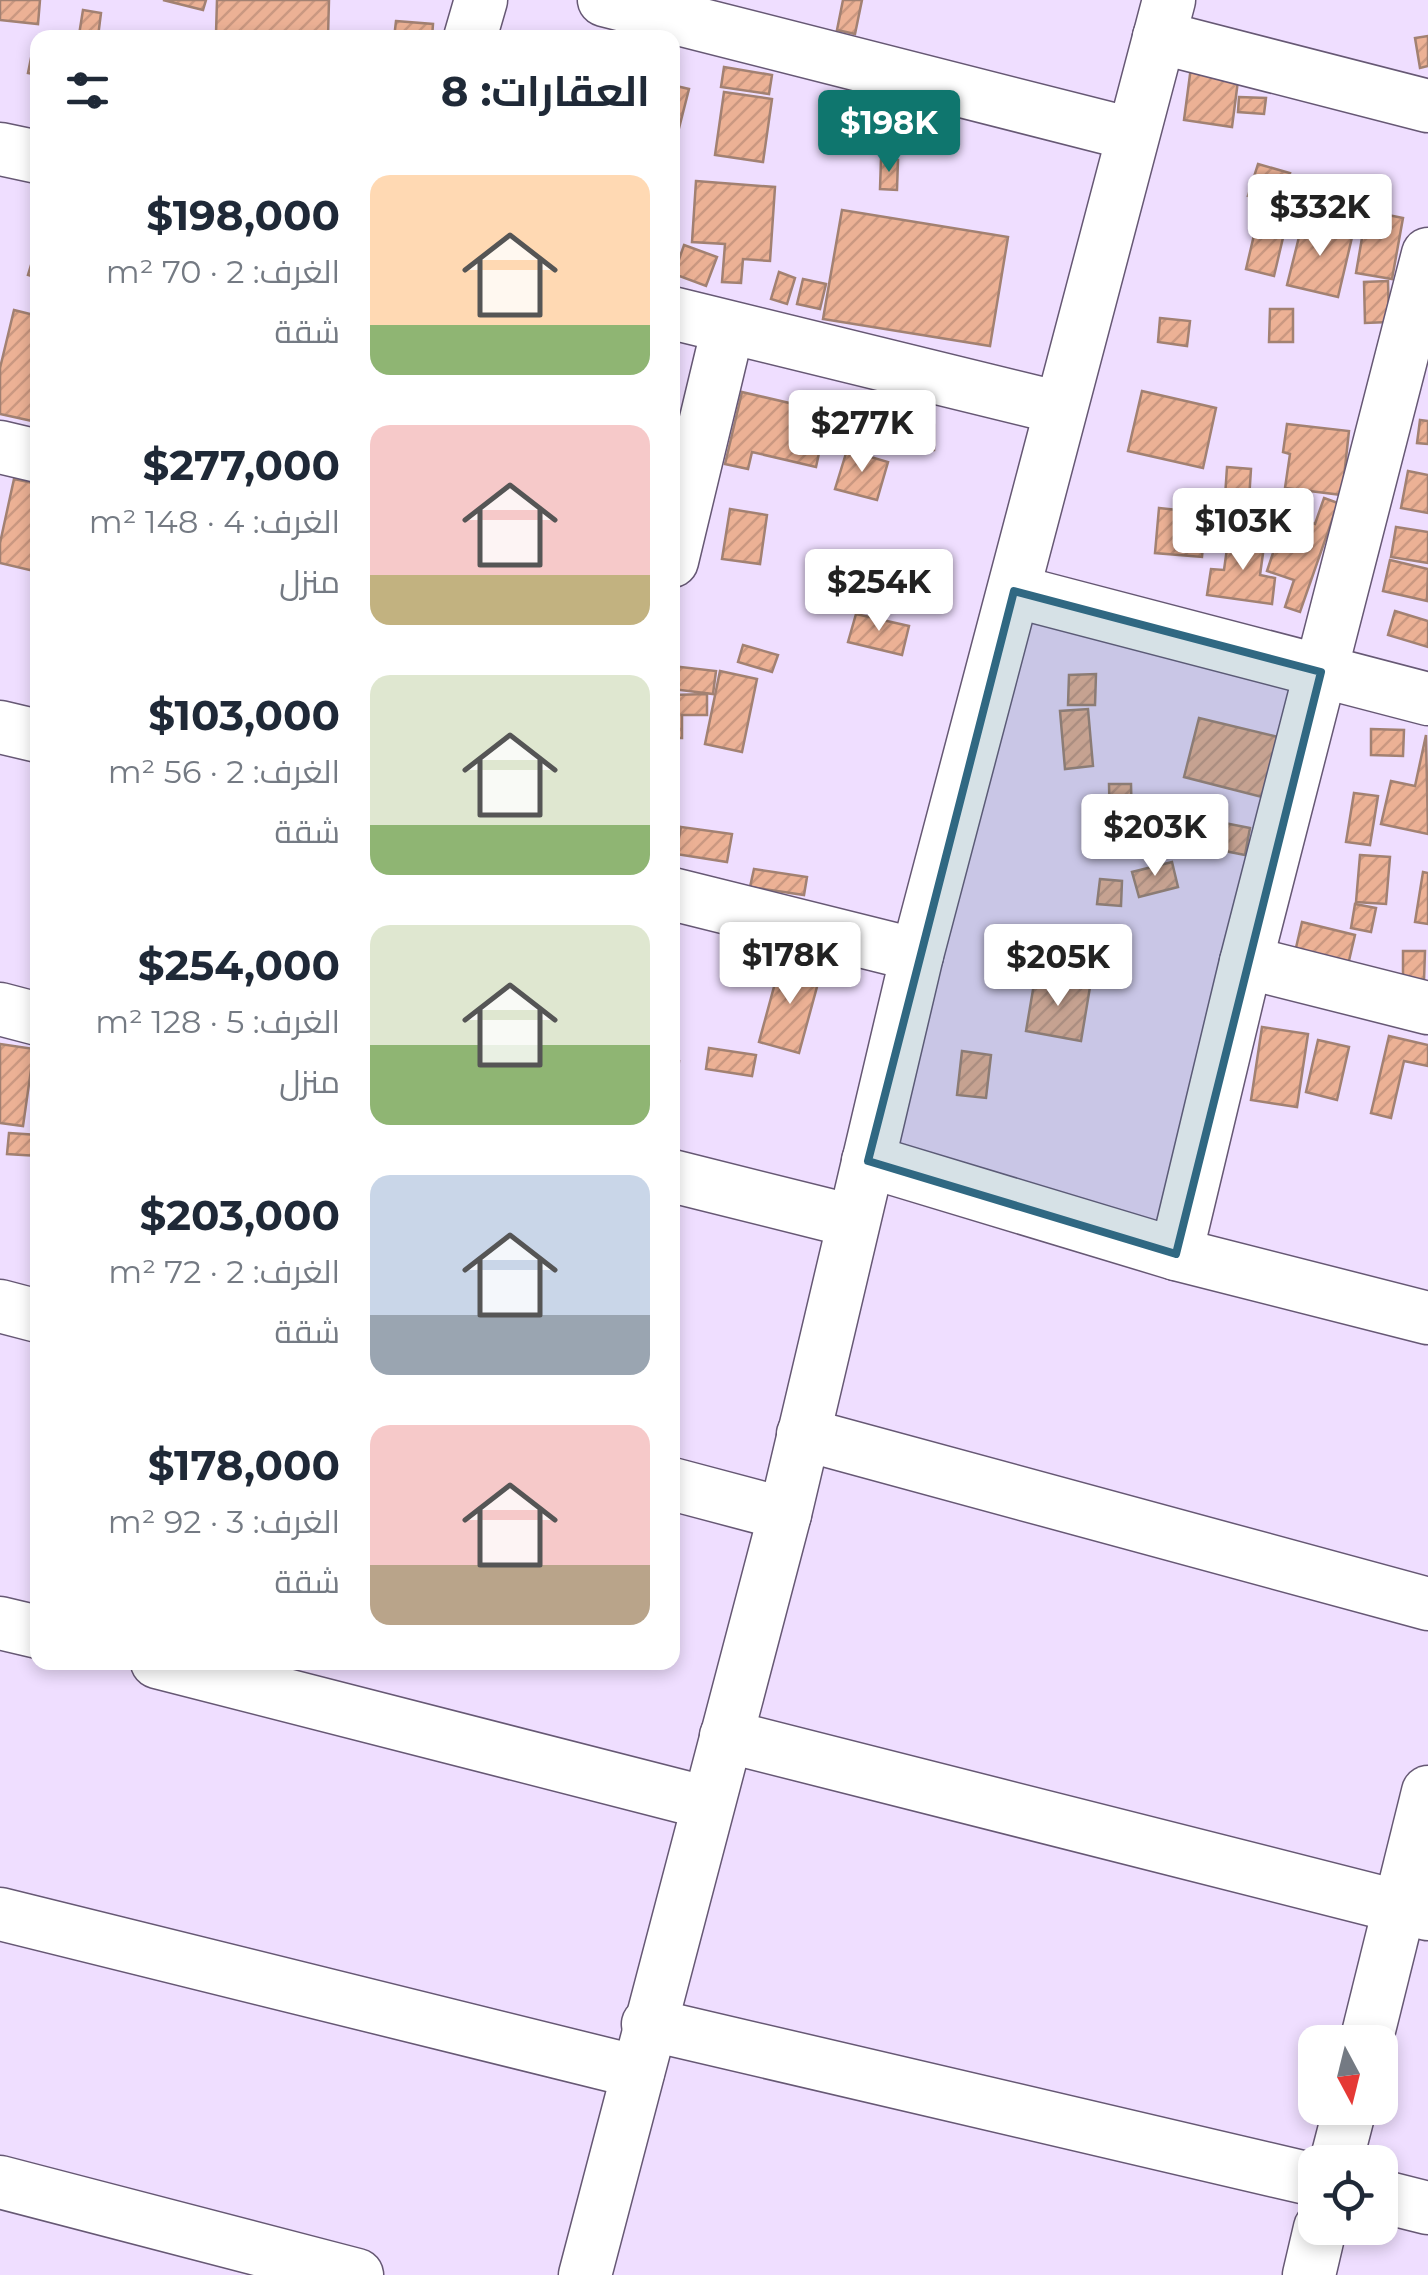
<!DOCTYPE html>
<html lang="ar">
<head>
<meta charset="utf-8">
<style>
	body { margin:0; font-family:Montserrat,Cairo,sans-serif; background:#f2f2f3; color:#1f2937; direction:rtl; height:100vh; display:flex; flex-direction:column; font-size:38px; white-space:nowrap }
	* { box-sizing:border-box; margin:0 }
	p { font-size:32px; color:#747a83 }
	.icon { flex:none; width:55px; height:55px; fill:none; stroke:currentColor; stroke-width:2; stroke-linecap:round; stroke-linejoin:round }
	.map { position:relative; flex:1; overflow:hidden; direction:ltr }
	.details { position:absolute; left:30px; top:30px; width:650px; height:1640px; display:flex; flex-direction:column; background:#fff; border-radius:20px; box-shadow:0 5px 15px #0003; direction:rtl }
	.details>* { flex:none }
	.needle { width:65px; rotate:173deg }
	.fabs { position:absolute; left:1298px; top:2025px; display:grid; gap:20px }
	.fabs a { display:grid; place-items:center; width:100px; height:100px; border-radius:20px; background:#fff; box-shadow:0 5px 15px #0003; font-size:50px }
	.price { position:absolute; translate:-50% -85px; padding:0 22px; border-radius:10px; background:#fff; color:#222; font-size:32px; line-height:65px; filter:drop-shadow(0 2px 5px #0008) }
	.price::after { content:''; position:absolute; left:50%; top:60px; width:30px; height:22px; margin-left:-15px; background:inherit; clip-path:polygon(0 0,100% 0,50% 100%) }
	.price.on { background:#0f766e; color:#fff }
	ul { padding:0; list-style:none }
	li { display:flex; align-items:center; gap:30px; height:250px; padding:0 30px }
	li span { display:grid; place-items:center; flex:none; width:280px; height:200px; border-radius:20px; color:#555 }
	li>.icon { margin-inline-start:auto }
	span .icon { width:120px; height:120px; fill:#fffc; stroke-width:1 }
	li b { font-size:42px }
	h2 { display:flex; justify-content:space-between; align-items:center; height:120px; padding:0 30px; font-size:42px }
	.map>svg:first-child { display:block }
</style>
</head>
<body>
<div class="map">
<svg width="1428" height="2275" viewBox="0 0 1428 2275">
	<defs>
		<pattern id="building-hatch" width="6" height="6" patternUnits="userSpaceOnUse" patternTransform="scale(2.5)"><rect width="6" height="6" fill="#ecb195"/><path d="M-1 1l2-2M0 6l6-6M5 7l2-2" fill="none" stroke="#ca9881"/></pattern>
	</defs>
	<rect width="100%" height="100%" fill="#efdeff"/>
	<!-- building -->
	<g fill="url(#building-hatch)" stroke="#a28172" stroke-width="2.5">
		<path d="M0 0H40L38 24 0 20Z"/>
		<path d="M163 0H206L203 10Z"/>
		<path d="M217 0H329L328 38 216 34Z"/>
		<path d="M843 0H862L855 34 837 30Z"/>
		<path d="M83 10 101 13 98 37 79 35Z"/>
		<path d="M396 21 433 24 432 38H394Z"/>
		<path d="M1428 36V66L1420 68 1415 38Z"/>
		<path d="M34 43H38V75L28 73Z"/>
		<path d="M724 67 772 75 769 94 721 87Z"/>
		<path d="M1191 67 1239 73 1232 127 1184 120Z"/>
		<path d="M672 85 689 89 677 136 672 135Z"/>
		<path d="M724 92 772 99 763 162 715 155Z"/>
		<path d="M1239 97 1266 98 1264 114 1238 112Z"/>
		<path d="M881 159 898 160 897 190 880 189Z"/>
		<path d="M1258 164 1290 173 1280 205 1248 196Z"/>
		<path d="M696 181 775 187 770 261 743 259 741 283 722 282 725 244 692 242Z"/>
		<path d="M842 210 1008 237 990 346 823 319Z"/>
		<path d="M1373 212 1403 218 1392 279 1356 273 1363 232 1369 233Z"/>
		<path d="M1258 218 1286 225 1274 276 1246 269Z"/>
		<path d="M1303 221 1353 233 1338 297 1287 285Z"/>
		<path d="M38 242V278L28 275Z"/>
		<path d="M684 245 717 257 706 286 674 274Z"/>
		<path d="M779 272 795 278 787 304 771 299Z"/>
		<path d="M803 279 826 284 820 309 797 304Z"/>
		<path d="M1388 281 1389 322 1365 323 1364 282Z"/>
		<path d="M1270 309H1293V342H1269Z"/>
		<path d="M14 310 38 316V397L32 421 0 414V368Z"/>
		<path d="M1160 318 1190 321 1187 346 1158 342Z"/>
		<path d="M1142 391 1216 408 1203 468 1128 451Z"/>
		<path d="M742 392 828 412 816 467 752 452 748 469 725 464Z"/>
		<path d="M1420 420 1428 421V444L1417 443Z"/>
		<path d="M1287 424 1349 431 1342 495 1285 488 1290 454 1283 452Z"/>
		<path d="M908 425H934V450H909Z"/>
		<path d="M847 450 888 462 877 500 835 489Z"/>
		<path d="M1227 467 1251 469 1249 500 1273 501 1271 530 1223 527Z"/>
		<path d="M1408 471 1428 475V513L1401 508Z"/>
		<path d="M14 479 38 484V572L0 563V543Z"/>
		<path d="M1324 498 1338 503 1300 612 1285 607 1294 580 1267 571 1286 514 1315 524Z"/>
		<path d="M1159 508 1206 513 1202 557 1155 553Z"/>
		<path d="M730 509 767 515 760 564 722 559Z"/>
		<path d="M1396 527 1428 532V563L1391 557Z"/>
		<path d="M1229 534 1265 539 1260 575 1275 578 1272 604 1207 595 1211 569 1224 570Z"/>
		<path d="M1390 560 1428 569 1427 601 1383 591Z"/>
		<path d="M900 565 926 569 921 595 896 591Z"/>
		<path d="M1395 611 1428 621V647L1388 635Z"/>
		<path d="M856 614 909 626 902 655 848 642Z"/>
		<path d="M743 645 778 655 772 672 738 662Z"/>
		<path d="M672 666 716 671 713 694 672 689Z"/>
		<path d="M720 671 757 679 742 752 705 744Z"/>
		<path d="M1096 674 1095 705H1068L1069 675Z"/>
		<path d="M707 694V715H682V738H672V695Z"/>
		<path d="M1088 709 1093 766 1065 769 1060 711Z"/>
		<path d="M1199 718 1278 737 1262 797 1184 777Z"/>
		<path d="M1371 729 1404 730 1403 756 1371 755Z"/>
		<path d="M1426 735 1428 834 1381 824 1391 781 1415 786Z"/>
		<path d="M1109 784H1131L1132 826 1110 827Z"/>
		<path d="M1354 793 1378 796 1370 845 1346 842Z"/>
		<path d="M1204 819 1250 828 1245 855 1199 846Z"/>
		<path d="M681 827 732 834 727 862 676 854Z"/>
		<path d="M1360 855 1390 857 1386 904 1356 902Z"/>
		<path d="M1172 862 1178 887 1139 897 1132 872Z"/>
		<path d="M754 869 807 877 804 895 750 887Z"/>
		<path d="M1423 872 1428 873V924L1415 922Z"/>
		<path d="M1100 879 1122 881 1121 906 1097 904Z"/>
		<path d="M1355 904 1376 908 1371 932 1351 928Z"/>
		<path d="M1302 922 1355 935 1348 965 1295 952Z"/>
		<path d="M1403 951H1425L1424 981H1403Z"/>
		<path d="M1067 953 1105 964 1100 983 1061 972Z"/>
		<path d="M781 961 821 972 799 1053 759 1042Z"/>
		<path d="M1035 978 1090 987 1081 1041 1026 1031Z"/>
		<path d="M1262 1027 1308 1034 1297 1107 1251 1100Z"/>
		<path d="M1389 1036 1428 1045V1066L1404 1061 1391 1118 1371 1113Z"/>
		<path d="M1318 1040 1349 1047 1337 1100 1306 1092Z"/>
		<path d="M0 1044 34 1049 23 1126 0 1123Z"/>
		<path d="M709 1048 756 1055 752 1076 706 1069Z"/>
		<path d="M962 1051 991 1055 986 1098 957 1095Z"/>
		<path d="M672 1060 679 1061 674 1116 672 1115Z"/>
		<path d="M9 1133 38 1135V1156L7 1154Z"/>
	</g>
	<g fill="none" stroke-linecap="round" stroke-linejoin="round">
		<defs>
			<g id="minor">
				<path d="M604 0 1131 134"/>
				<path d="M1159 37 1428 106"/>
				<path d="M470 38 481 0"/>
				<path d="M0 149 38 157"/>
				<path d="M672 313 1060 408"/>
				<path d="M0 447 38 456"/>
				<path d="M672 561 728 328"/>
				<path d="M1014 591 1428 699"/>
				<path d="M0 727 38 736"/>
				<path d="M672 894 917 955"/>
				<path d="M1246 962 1428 1008"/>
				<path d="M0 1009 38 1019"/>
				<path d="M868 1161 1176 1254 1428 1318"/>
				<path d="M672 1176 852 1221"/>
				<path d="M1176 1254 1246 962 1428 254"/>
				<path d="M0 1306 38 1316"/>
				<path d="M803 1434 1428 1604"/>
				<path d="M672 1484 785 1514"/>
				<path d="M0 1623 38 1632"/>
				<path d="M157 1662 707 1803"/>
				<path d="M726 1736 1428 1914"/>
				<path d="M0 1914 638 2072"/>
				<path d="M648 2024 1315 2180"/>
				<path d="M1366 2042 1428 1792"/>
				<path d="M1336 2162 1350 2108"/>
				<path d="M0 2182 357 2275"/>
				<path d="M1380 2196 1428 2208"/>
				<path d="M585 2275 785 1514 917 955 1169 0"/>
				<path d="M1309 2275 1320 2228"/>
			</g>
		</defs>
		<!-- minor casing -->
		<use href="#minor" stroke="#665874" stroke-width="55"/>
		<!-- minor -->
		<use href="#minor" stroke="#fff" stroke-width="52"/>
	</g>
	<!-- marked area -->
	<path fill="#306882" fill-opacity="0.2" stroke="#306882" stroke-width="8" stroke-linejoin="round" d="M1014 591 1321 672 1176 1254 868 1161Z"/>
</svg>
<div class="fabs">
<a><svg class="needle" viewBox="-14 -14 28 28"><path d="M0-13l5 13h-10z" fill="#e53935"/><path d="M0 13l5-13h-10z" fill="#747a83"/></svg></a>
<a><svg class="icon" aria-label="locate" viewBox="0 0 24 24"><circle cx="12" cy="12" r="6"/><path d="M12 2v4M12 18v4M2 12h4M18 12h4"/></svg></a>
</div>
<b class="price on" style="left:889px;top:175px">$198K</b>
<b class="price" style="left:1320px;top:259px">$332K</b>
<b class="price" style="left:862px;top:475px">$277K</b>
<b class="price" style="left:1243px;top:573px">$103K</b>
<b class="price" style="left:879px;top:634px">$254K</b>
<b class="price" style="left:1155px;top:879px">$203K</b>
<b class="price" style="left:790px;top:1007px">$178K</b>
<b class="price" style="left:1058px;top:1009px">$205K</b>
<section class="details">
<h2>العقارات: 8<svg class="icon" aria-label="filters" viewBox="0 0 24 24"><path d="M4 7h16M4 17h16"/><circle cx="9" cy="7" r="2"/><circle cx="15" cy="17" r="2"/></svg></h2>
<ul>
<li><span style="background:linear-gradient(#ffd9b3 75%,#8fb573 0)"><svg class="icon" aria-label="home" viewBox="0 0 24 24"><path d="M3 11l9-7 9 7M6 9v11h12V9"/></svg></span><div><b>$198,000</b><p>الغرف: 2 · 70 m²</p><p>شقة</p></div></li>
<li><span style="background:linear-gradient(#f6c9c9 75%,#c2b280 0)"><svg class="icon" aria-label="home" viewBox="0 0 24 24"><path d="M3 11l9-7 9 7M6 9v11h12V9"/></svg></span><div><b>$277,000</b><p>الغرف: 4 · 148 m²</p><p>منزل</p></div></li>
<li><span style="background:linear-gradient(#dfe7d0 75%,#8fb573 0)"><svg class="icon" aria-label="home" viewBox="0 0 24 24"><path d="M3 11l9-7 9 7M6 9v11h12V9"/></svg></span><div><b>$103,000</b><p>الغرف: 2 · 56 m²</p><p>شقة</p></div></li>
<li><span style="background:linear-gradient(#dfe7d0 60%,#8fb573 0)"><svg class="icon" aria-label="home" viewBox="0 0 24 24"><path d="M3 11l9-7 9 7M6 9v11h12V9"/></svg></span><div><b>$254,000</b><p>الغرف: 5 · 128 m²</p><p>منزل</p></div></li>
<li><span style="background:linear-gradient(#c9d6e8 70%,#9aa5b1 0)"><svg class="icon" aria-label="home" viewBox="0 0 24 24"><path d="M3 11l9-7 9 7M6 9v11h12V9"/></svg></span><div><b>$203,000</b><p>الغرف: 2 · 72 m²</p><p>شقة</p></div></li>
<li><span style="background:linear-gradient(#f6c9c9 70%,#b9a48a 0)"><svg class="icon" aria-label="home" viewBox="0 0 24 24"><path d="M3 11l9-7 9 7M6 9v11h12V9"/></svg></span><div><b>$178,000</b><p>الغرف: 3 · 92 m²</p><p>شقة</p></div></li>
</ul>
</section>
</div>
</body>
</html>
